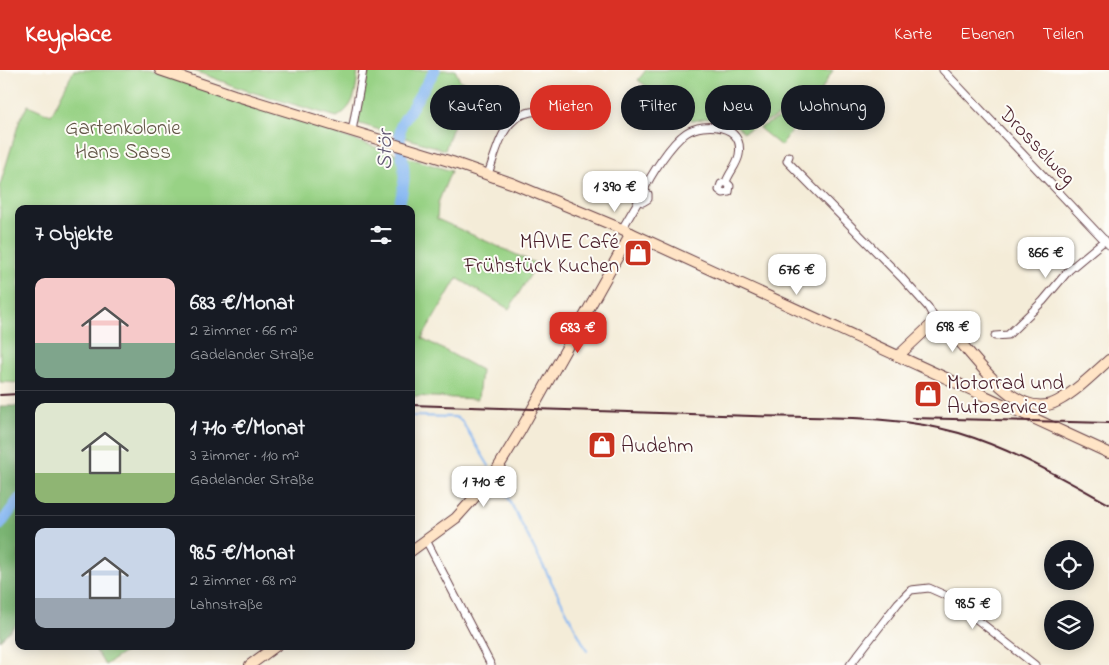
<!DOCTYPE html>
<html lang="de">
<head>
<meta charset="utf-8">
<style>
	body { margin:0; font-family:"Indie Flower",sans-serif; background:#20242c; color:#f1f3f6; height:100vh; display:flex; flex-direction:column; font-size:19px; white-space:nowrap }
	* { box-sizing:border-box; margin:0 }
	p { font-size:16px; color:#9ea1a6 }
	.icon { flex:none; width:28px; height:28px; fill:none; stroke:currentColor; stroke-width:2; stroke-linecap:round; stroke-linejoin:round }
	.map { position:relative; flex:1; overflow:hidden }
	.drawer { position:absolute; left:15px; top:135px; width:400px; height:445px; display:flex; flex-direction:column; background:#171b24; border-radius:10px; box-shadow:0 2px 12px #0003 }
	.drawer>* { flex:none }
	.hud { position:absolute; left:430px; top:15px; width:475px; height:45px; display:flex; gap:10px }
	.fabs { position:absolute; left:1044px; top:470px; display:grid; gap:10px }
	.fabs a { display:grid; place-items:center; width:50px; height:50px; border-radius:50%; background:#171b24; box-shadow:0 2px 12px #0003; font-size:25px }
	.price { position:absolute; translate:-50% -42px; padding:0 11px; border-radius:10px; background:#fff; color:#222; font-size:16px; line-height:32px; filter:drop-shadow(0 1px 2px #0008) }
	.price::after { content:''; position:absolute; left:50%; top:30px; width:15px; height:11px; margin-left:-8px; background:inherit; clip-path:polygon(0 0,100% 0,50% 100%) }
	.price.on { background:#d93025; color:#fff }
	ul { padding:0; list-style:none }
	li { display:flex; align-items:center; gap:15px; height:125px; padding:0 20px }
	li+li { border-top:1px solid #363941 }
	li span { display:grid; place-items:center; flex:none; width:140px; height:100px; border-radius:10px; color:#555 }
	li>.icon { margin-inline-start:auto }
	span .icon { width:60px; height:60px; fill:#fffc; stroke-width:1 }
	li b { font-size:21px }
	h2 { display:flex; justify-content:space-between; align-items:center; height:60px; padding:0 20px; font-size:21px }
	.pill { padding:0 18px; border-radius:22px; background:#171b24; box-shadow:0 2px 12px #0003; font-size:18px; line-height:45px }
	.pill.on { background:#d93025; color:#fff }
	header { display:flex; align-items:center; gap:30px; box-sizing:border-box; height:70px; padding:0 25px; background:#d93025; color:#fff }
	header strong { font-size:24px }
	nav { display:flex; gap:28px; margin-inline-start:auto; font-size:18px }
	.map>svg:first-child { display:block }
</style>
</head>
<body>
<header>
<strong>Keyplace</strong>
<nav><a>Karte</a><a>Ebenen</a><a>Teilen</a></nav>
</header>
<div class="map">
<svg width="1109" height="595" viewBox="0 0 1109 595">
	<rect width="100%" height="100%" fill="#fdfcf7"/>
	<filter id="ink" filterUnits="userSpaceOnUse"><feTurbulence type="fractalNoise" baseFrequency=".02" numOctaves="2"/><feDisplacementMap in="SourceGraphic" scale="10" xChannelSelector="R" yChannelSelector="G"/><feConvolveMatrix kernelMatrix="1 2 1 2 8 2 1 2 1" color-interpolation-filters="sRGB"/></filter>
	<filter id="wash" filterUnits="userSpaceOnUse"><feTurbulence type="fractalNoise" baseFrequency=".0096" numOctaves="4" result="noise"/><feDisplacementMap in="SourceGraphic" scale="20" xChannelSelector="R" yChannelSelector="G"/><feGaussianBlur stdDeviation="1.12" result="paint"/><feColorMatrix in="noise" values="0 0 0 0 0 0 0 0 0 0 0 0 0 0 0 0 0 1.4 0 .05"/><feComposite in="paint" operator="in"/></filter>
	<g filter="url(#wash)">
		<rect width="100%" height="100%" fill="#f4ecd8"/>
		<!-- green -->
		<g fill="#98d285" stroke="#717858">
			<path d="M74 0H148L384 80 451 101 438 133 437 149 537 194 509 239 457 208 422 268 481 300 478 329 411 326V139H19V313L0 312V115L20 49 28 35 51 45Z"/>
			<path d="M192 0H358C356 20 356 36 337 47L248 21Z"/>
			<path d="M369 0H455L460 11 468 13 445 80 357 53Z"/>
			<path d="M646 0H833L806 46 793 39 744 62 731 51 708 48 693 51 638 10Z"/>
			<path d="M793 41 800 48 781 76 759 58Z"/>
			<path d="M93 576H134L105 595Z"/>
		</g>
		<!-- forest -->
		<path fill="#7ab472" stroke="#626a4e" d="M0 336H19V552L0 570Z"/>
		<g fill="none" stroke-linecap="round" stroke-linejoin="round">
			<!-- stream -->
			<g stroke="#86b7f2" stroke-width="2">
				<path d="M411 346 455 347 461 350 489 396"/>
				<path d="M502 416 587 581"/>
			</g>
			<!-- river -->
			<g stroke="#86b7f2" stroke-width="11">
				<path d="M398 139C401 127 405 115 404 103 404 87 397 72 401 55L435 0"/>
				<path d="M0 455 19 429"/>
			</g>
		</g>
	</g>
	<g filter="url(#ink)">
		<g fill="none" stroke-linecap="round" stroke-linejoin="round">
			<defs>
				<g id="street">
					<path d="M943 0 1109 175"/>
					<path d="M352 61 363 0"/>
					<path d="M789 86 787 91 901 207 928 237 936 251"/>
					<path d="M488 104C500 72 505 35 549 42 560 44 571 50 583 52"/>
					<path d="M639 130 643 132 648 129V124L643 122"/>
					<path d="M622 159 639 130V125L643 122C650 106 671 73 686 63 704 51 745 54 739 85 737 95 729 103 726 112L721 114 719 120 723 123 729 122 730 116 726 112"/>
					<path d="M995 266 1008 265 1043 231 1069 200 1105 170"/>
					<path d="M426 470 491 595"/>
					<path d="M850 595 898 533 911 520 929 518 947 526 1035 595"/>
				</g>
				<g id="secondary">
					<path d="M160 0 234 25 452 92 514 114 622 159 1109 383"/>
					<path d="M898 286 931 255 939 251C969 273 1012 356 1058 331 1077 321 1093 304 1109 290"/>
					<path d="M411 481 456 448 491 409 519 363 631 163"/>
					<path d="M250 595 276 576"/>
				</g>
			</defs>
			<!-- street casing -->
			<use href="#street" stroke="#643e45" stroke-width="9"/>
			<!-- secondary casing -->
			<use href="#secondary" stroke="#643e45" stroke-width="12"/>
			<!-- street -->
			<use href="#street" stroke="#fff" stroke-width="7"/>
			<!-- secondary -->
			<use href="#secondary" stroke="#ffe4c6" stroke-width="10"/>
			<!-- rail -->
			<g stroke="#4a1f2b" stroke-width="2">
				<path d="M0 325 19 324"/>
				<path d="M411 335C525 339 638 342 752 346 819 348 894 344 959 363 1012 379 1060 407 1109 434"/>
				<path d="M912 348 1109 353"/>
			</g>
		</g>
	</g>
	<!-- icons -->
	<defs>
		<symbol id="shop-square" viewBox="-11 -11 22 22"><rect x="-9" y="-9" width="18" height="18" rx="4" fill="#c8321e" stroke="#fdfcf7"/><path d="M-5-2.5h2.3a2.7 3.5 0 0 1 5.4 0H5L5.5 6h-11ZM-1.5-2.5h3a1.5 2.3 0 0 0-3 0Z" fill="#fff"/></symbol>
	</defs>
	<g fill-rule="evenodd">
		<use href="#shop-square" x="622" y="167" width="32" height="32"/>
		<use href="#shop-square" x="912" y="308" width="32" height="32"/>
		<use href="#shop-square" x="586" y="359" width="32" height="32"/>
	</g>
	<g text-anchor="middle" stroke-width="4" stroke-linejoin="round" paint-order="stroke">
		<!-- park labels -->
		<g font-size="21" fill="#615546" stroke="#fdfcf7">
			<text x="123" y="64">Gartenkolonie<tspan x="123" dy="24">Hans Sass</tspan></text>
		</g>
		<!-- street labels -->
		<g font-size="21" fill="#4a1f2b" stroke="#fdfcf7">
			<text transform="translate(1038 75) rotate(46)" y="7">Drosselweg</text>
		</g>
		<!-- poi labels -->
		<g font-size="21" fill="#4a1f2b" stroke="#fdfcf7" text-anchor="start">
			<text x="619" y="178" text-anchor="end">MAVIE Café<tspan x="619" dy="24">Frühstück Kuchen</tspan></text>
			<text x="947" y="319">Motorrad und<tspan x="947" dy="24">Autoservice</tspan></text>
			<text x="621" y="382">Audehm</text>
		</g>
		<!-- water labels -->
		<g font-size="22" font-style="italic" fill="#5f5471" stroke="#fdfcf7">
			<text transform="translate(383 80) rotate(-89)" y="8">Stör</text>
		</g>
	</g>
</svg>
<div class="fabs">
<a><svg class="icon" aria-label="locate" viewBox="0 0 24 24"><circle cx="12" cy="12" r="6"/><path d="M12 2v4M12 18v4M2 12h4M18 12h4"/></svg></a>
<a><svg class="icon" aria-label="layers" viewBox="0 0 24 24"><path d="M12 4l9 5-9 5-9-5zM3 14l9 5 9-5"/></svg></a>
</div>
<b class="price" style="left:615px;top:143px">1 390 €</b>
<b class="price" style="left:1046px;top:209px">866 €</b>
<b class="price" style="left:797px;top:226px">676 €</b>
<b class="price" style="left:953px;top:283px">698 €</b>
<b class="price on" style="left:578px;top:284px">683 €</b>
<b class="price" style="left:484px;top:438px">1 710 €</b>
<b class="price" style="left:973px;top:560px">985 €</b>
<div class="hud">
<a class="pill">Kaufen</a>
<a class="pill on">Mieten</a>
<a class="pill">Filter</a>
<a class="pill">Neu</a>
<a class="pill">Wohnung</a>
</div>
<section class="drawer">
<h2>7 Objekte<svg class="icon" aria-label="filters" viewBox="0 0 24 24"><path d="M4 7h16M4 17h16"/><circle cx="9" cy="7" r="2"/><circle cx="15" cy="17" r="2"/></svg></h2>
<ul>
<li><span style="background:linear-gradient(#f6c9c9 65%,#7fa58c 0)"><svg class="icon" aria-label="home" viewBox="0 0 24 24"><path d="M3 11l9-7 9 7M6 9v11h12V9"/></svg></span><div><b>683 €/Monat</b><p>2 Zimmer · 66 m²</p><p>Gadelander Straße</p></div></li>
<li><span style="background:linear-gradient(#dfe7d0 70%,#8fb573 0)"><svg class="icon" aria-label="home" viewBox="0 0 24 24"><path d="M3 11l9-7 9 7M6 9v11h12V9"/></svg></span><div><b>1 710 €/Monat</b><p>3 Zimmer · 110 m²</p><p>Gadelander Straße</p></div></li>
<li><span style="background:linear-gradient(#c9d6e8 70%,#9aa5b1 0)"><svg class="icon" aria-label="home" viewBox="0 0 24 24"><path d="M3 11l9-7 9 7M6 9v11h12V9"/></svg></span><div><b>985 €/Monat</b><p>2 Zimmer · 68 m²</p><p>Lahnstraße</p></div></li>
</ul>
</section>
</div>
</body>
</html>
